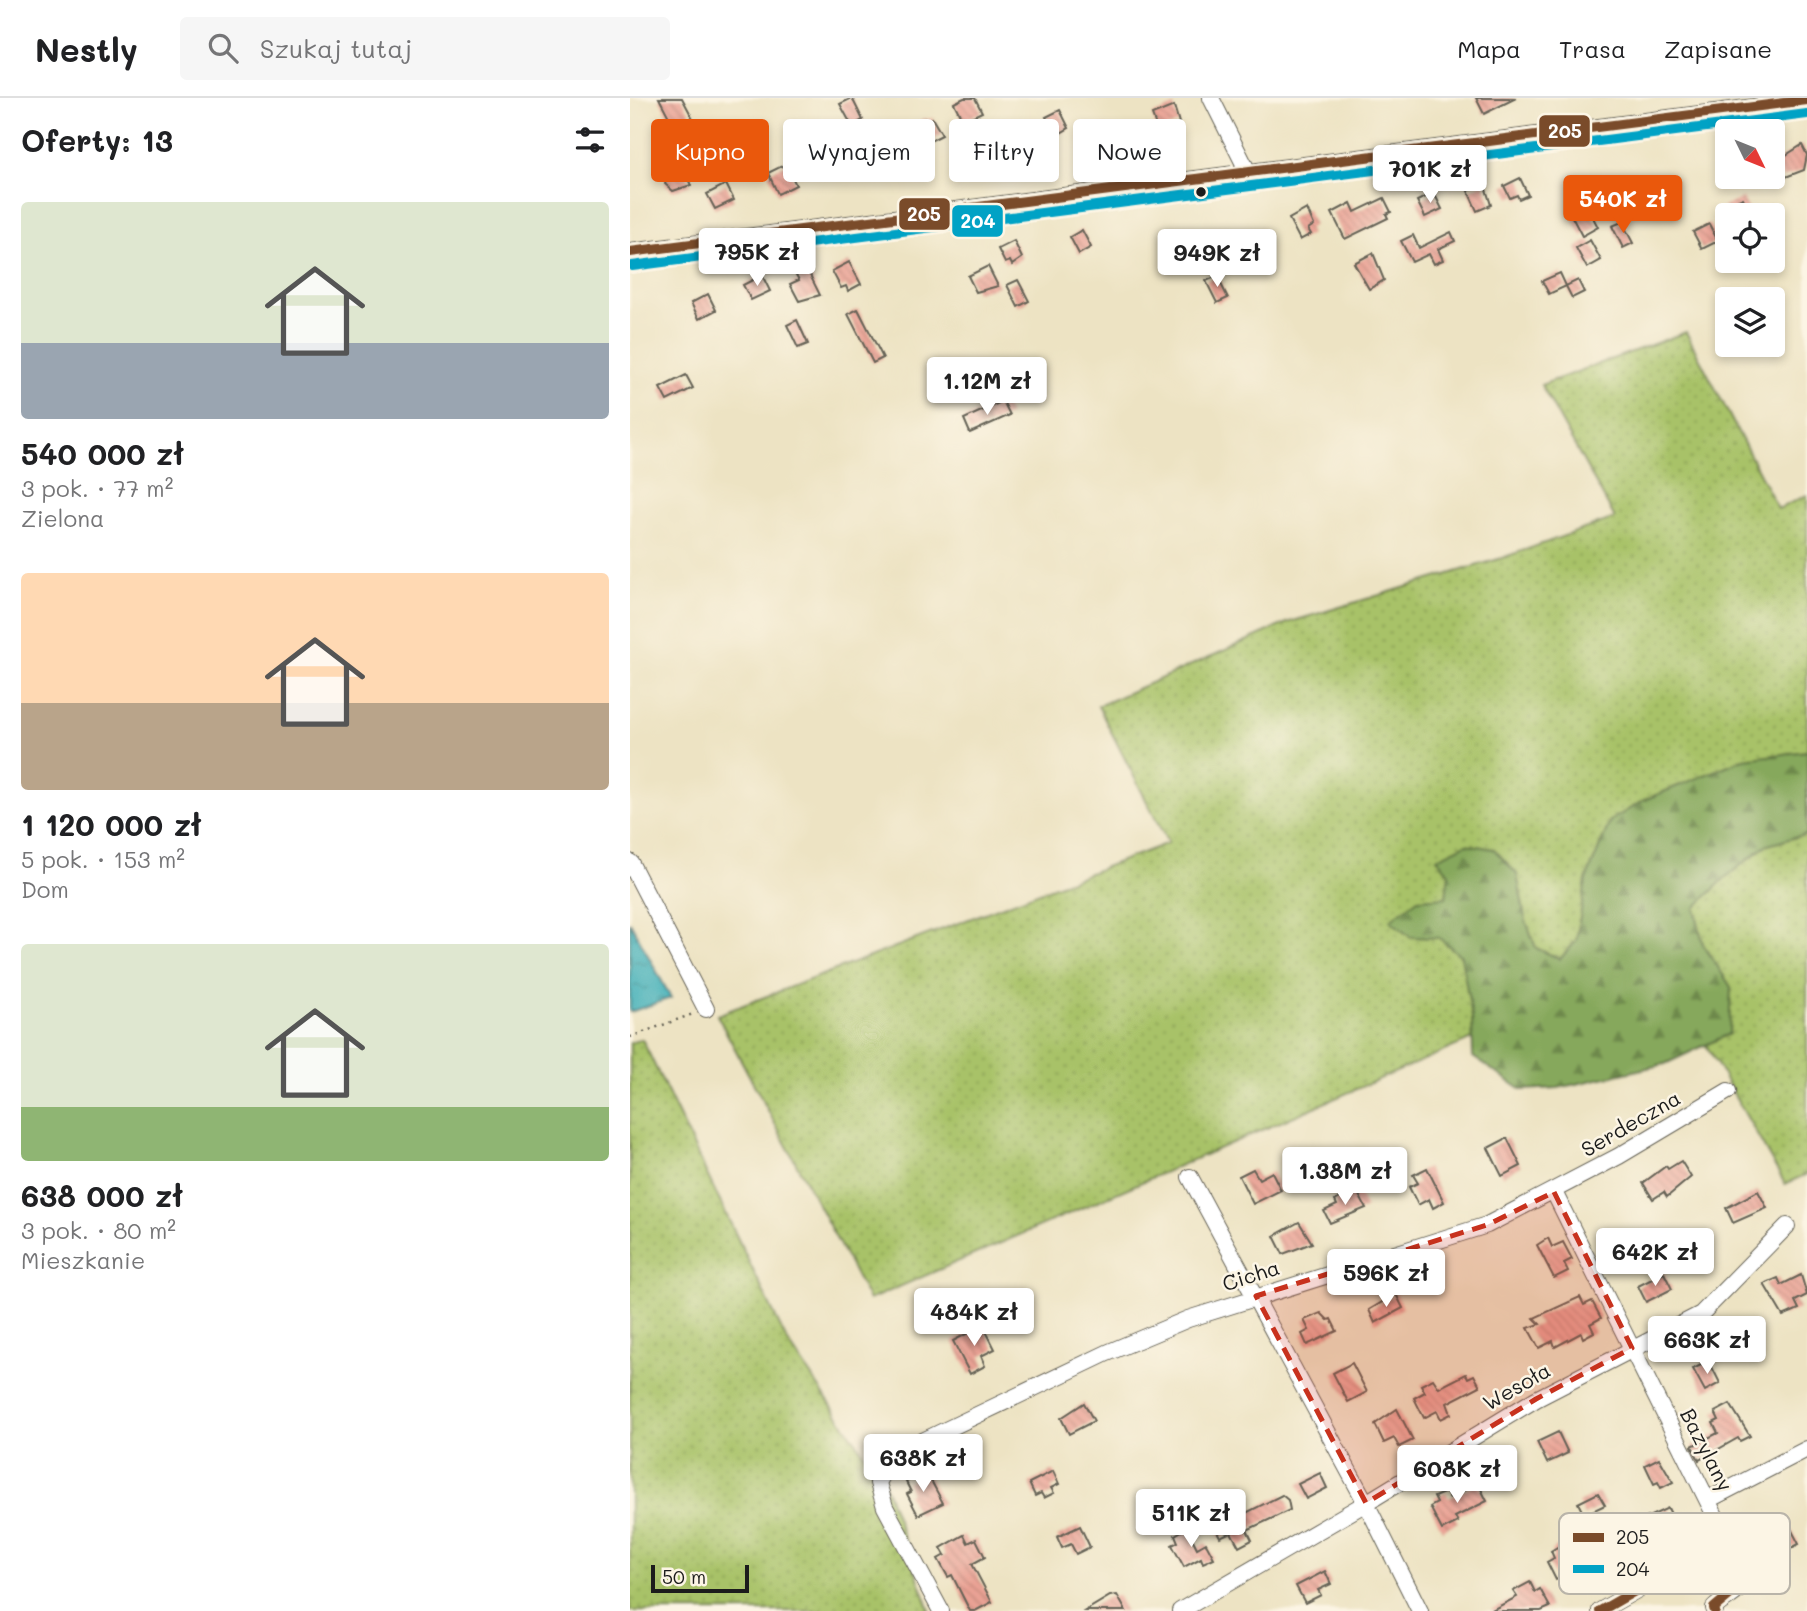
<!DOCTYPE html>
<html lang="pl">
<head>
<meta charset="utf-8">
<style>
	body { margin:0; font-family:Mali,sans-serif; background:#f6f6f6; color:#202124; height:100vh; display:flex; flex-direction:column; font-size:26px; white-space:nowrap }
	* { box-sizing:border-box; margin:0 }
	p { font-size:23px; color:#757577 }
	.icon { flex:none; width:38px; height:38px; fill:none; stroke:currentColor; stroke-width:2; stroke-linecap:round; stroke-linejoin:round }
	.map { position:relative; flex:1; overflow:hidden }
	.sheet { display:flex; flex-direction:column; background:#fff; width:630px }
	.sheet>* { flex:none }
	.guide { position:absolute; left:21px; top:21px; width:665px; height:63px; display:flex; gap:14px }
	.needle { width:46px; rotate:133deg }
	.tools { position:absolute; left:1085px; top:21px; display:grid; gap:14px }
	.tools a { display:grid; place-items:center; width:70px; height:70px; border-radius:7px; background:#fff; box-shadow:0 4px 10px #0003; font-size:35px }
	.scale { position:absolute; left:21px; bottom:18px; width:98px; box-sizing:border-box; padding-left:7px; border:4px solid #1c1c1c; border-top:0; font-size:19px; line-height:24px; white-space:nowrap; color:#1c1c1c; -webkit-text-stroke:5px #fcf5e5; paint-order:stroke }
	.price { position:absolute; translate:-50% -60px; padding:0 16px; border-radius:7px; background:#fff; color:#222; font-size:23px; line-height:46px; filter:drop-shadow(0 2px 4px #0008) }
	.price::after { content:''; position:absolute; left:50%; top:42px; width:21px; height:16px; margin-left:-10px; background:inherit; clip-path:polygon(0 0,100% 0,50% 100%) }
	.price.active { background:#ea580c; color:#fff }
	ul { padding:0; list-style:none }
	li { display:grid; align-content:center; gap:14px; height:371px; padding:0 21px }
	li span { display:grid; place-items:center; height:217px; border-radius:7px; color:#555 }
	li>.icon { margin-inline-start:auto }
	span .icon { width:126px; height:126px; fill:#fffc; stroke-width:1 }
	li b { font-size:30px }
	h2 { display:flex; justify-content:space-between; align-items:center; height:84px; padding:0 21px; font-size:30px }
	.pill { padding:0 24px; border-radius:7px; background:#fff; box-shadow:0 4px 10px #0003; font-size:24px; line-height:63px }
	.pill.active { background:#ea580c; color:#fff }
	header { display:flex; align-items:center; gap:42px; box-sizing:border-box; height:98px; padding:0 35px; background:#fff; border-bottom:2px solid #e0e0e0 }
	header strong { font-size:33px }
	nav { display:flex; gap:38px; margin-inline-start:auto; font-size:24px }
	.search { width:490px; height:63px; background:#f6f6f6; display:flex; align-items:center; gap:18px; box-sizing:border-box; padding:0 24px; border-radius:7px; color:#757577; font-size:26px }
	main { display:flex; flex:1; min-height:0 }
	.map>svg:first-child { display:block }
</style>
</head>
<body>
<header>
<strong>Nestly</strong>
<div class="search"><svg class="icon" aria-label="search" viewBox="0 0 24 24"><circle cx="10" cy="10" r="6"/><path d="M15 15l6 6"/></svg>Szukaj tutaj</div>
<nav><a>Mapa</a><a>Trasa</a><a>Zapisane</a></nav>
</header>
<main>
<section class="sheet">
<h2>Oferty: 13<svg class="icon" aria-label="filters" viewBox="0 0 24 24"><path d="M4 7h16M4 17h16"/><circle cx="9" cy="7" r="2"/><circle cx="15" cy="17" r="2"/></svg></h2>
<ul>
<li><span style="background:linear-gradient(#dfe7d0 65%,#9aa5b1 0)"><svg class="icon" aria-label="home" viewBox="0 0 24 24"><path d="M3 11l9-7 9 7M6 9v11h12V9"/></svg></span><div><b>540 000 zł</b><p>3 pok. · 77 m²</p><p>Zielona</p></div></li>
<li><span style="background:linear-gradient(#ffd9b3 60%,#b9a48a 0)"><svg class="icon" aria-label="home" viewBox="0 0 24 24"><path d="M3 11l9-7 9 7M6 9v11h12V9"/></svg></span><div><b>1 120 000 zł</b><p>5 pok. · 153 m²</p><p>Dom</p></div></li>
<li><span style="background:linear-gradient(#dfe7d0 75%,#8fb573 0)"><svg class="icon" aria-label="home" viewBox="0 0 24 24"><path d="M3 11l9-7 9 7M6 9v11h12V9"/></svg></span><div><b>638 000 zł</b><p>3 pok. · 80 m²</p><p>Mieszkanie</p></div></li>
</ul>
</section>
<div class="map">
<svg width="1177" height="1513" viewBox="0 0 1177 1513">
	<defs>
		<pattern id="grass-dots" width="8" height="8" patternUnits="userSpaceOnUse" patternTransform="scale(1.75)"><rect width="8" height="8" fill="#a8c268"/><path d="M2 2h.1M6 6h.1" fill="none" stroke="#90a65a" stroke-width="1.8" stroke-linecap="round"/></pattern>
		<pattern id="forest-firs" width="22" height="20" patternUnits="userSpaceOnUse" patternTransform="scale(1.75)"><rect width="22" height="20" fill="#86a85c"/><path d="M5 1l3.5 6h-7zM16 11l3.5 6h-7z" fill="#6d884b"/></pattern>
		<pattern id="water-ripples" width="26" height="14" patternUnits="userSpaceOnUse" patternTransform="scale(1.75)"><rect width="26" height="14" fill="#3daeb7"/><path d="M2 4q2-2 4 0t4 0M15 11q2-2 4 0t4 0" fill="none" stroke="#328d94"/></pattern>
		<pattern id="building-back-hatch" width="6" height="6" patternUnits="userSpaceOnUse" patternTransform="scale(1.75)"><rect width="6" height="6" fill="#eaa294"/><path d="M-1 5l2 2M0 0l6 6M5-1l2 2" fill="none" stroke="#c88b7f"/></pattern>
	</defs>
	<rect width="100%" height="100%" fill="#fcf5e5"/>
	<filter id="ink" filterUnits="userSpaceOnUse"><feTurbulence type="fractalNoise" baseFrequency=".0143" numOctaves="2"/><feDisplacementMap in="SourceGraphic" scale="14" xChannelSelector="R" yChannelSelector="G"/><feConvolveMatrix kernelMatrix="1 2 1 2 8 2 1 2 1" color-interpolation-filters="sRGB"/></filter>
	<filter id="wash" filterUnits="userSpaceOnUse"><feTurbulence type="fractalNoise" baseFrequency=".00686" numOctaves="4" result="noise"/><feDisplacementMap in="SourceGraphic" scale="28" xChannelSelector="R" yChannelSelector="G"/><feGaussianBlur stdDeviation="1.57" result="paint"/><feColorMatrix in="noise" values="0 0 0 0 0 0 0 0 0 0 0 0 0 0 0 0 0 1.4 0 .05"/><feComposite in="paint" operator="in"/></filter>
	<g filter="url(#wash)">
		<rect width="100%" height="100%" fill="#ede3c3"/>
		<!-- grass -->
		<g fill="url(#grass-dots)" stroke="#626f42" stroke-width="2">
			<path d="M1056 234 1148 411 1177 397V1076L1155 1086 1027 861 239 1202 87 917 538 745 468 608 657 525 872 460 985 420 911 287Z"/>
			<path d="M12 941 156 1241 254 1385 300 1513H0V945Z"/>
		</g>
		<!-- forest -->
		<path fill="url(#forest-firs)" stroke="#51623c" stroke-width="2" d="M1177 653V736L1135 748 1095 780 1065 810 1073 846 1101 889 1099 936 1035 966 928 990 892 992 843 959 842 919 831 858 809 840 780 839 760 822 788 801 816 799 819 775 807 760 836 746 864 751 887 776 895 820 906 850 930 861 946 843 956 782 980 723 1014 702 1113 661Z"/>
		<!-- water -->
		<path fill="url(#water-ripples)" stroke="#2c656a" stroke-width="2" d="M0 824 41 900 0 914Z"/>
		<g id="blocks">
			<!-- building -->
			<g fill="url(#building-back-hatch)">
				<path d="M29 0H52L75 43 64 47 62 42 53 46Z"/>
				<path d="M222 0 233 22 222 28 210 6Z"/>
				<path d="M334 0H345L352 14 333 23 324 5Z"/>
				<path d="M846 0H886L854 16Z"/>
				<path d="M544 8 549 25 528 33 522 17Z"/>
				<path d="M430 12 439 30 410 47 412 50 405 54 411 66 402 70 391 48 396 45 392 38 419 25 416 19Z"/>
				<path d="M296 20 297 22 302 20 312 37 296 45 285 25Z"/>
				<path d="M476 27 486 48 467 57 459 40 466 37 464 32Z"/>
				<path d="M259 37 262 42 268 39 276 55 258 65 247 44Z"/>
				<path d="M1172 47 1177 57 1174 72 1153 80 1145 64Z"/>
				<path d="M49 64 61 87 43 93 35 86 37 81 32 72Z"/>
				<path d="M156 66 166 87 148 96 138 75Z"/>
				<path d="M890 80 898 97 889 101 887 97 880 100 874 88Z"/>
				<path d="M854 85 861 107 847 113 838 93Z"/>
				<path d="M96 86 104 102 85 111 77 96Z"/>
				<path d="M804 95 812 111 795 119 787 103Z"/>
				<path d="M754 100 761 114 756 116 758 120 715 141 702 115 721 105 725 114Z"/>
				<path d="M1113 100 1121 117H1097L1093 109Z"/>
				<path d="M958 110 968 129 952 138 942 119Z"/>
				<path d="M677 111 684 127 678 131 681 136 670 142 659 121Z"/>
				<path d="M992 124 1003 145 993 150 982 128Z"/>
				<path d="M1079 126 1088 143 1072 151 1063 134Z"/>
				<path d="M452 132 461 149 449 156 440 139Z"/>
				<path d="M821 134 825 143 808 151 813 162 804 166 799 156 782 164 771 143 783 137 789 150Z"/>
				<path d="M960 142 971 162 957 170 946 150Z"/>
				<path d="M384 143 392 160 382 167 380 163 375 165 368 151Z"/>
				<path d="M743 155 754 182 739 191 724 165Z"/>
				<path d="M219 164 231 186 218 193 216 188 211 190 202 173Z"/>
				<path d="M358 168 368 188 346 194 338 178Z"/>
				<path d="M177 171 190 197 169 203 160 186 169 182 166 177Z"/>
				<path d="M930 175 936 188 948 182 954 194 942 200 936 188 919 196 912 183Z"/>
				<path d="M132 177 140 193 121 202 113 187Z"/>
				<path d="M587 178 598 200 587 205 576 183Z"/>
				<path d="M388 182 399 203 388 209 377 187Z"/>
				<path d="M78 196 86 212 69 221 61 205Z"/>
				<path d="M228 211 253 260 243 265 218 216Z"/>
				<path d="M167 222 178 246 168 250 157 227Z"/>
				<path d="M56 277 63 290 37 303 30 290Z"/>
				<path d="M373 303 380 317 340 335 334 321Z"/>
				<path d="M877 1040 891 1068 872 1078 858 1050Z"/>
				<path d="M1051 1063 1061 1079 1037 1099 1034 1094 1023 1101 1013 1085 1036 1068 1038 1071Z"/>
				<path d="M797 1070 814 1104 803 1110 799 1101 788 1107 779 1089 788 1085 783 1077Z"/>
				<path d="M623 1071 629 1081 642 1074 651 1092 623 1106 609 1078Z"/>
				<path d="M1128 1093 1137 1110 1103 1125 1096 1110Z"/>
				<path d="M720 1094 722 1098 728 1095 736 1110 700 1125 694 1113 707 1107 705 1103Z"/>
				<path d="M669 1124 682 1145 653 1156 644 1138Z"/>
				<path d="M918 1140 922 1149 933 1144 942 1161 934 1165 938 1173 924 1180 907 1147Z"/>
				<path d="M1034 1175 1042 1191 1016 1204 1008 1188Z"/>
				<path d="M1171 1177 1177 1197 1165 1203 1169 1211 1153 1218 1134 1186 1148 1180 1151 1187Z"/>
				<path d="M766 1196 773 1210 745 1225 739 1212Z"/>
				<path d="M950 1199 954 1207 962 1203 971 1220 960 1226 964 1234 953 1240 951 1235 925 1249 923 1243 909 1250 898 1230 910 1226 904 1220Z"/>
				<path d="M691 1215 698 1222 701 1221 707 1233 677 1247 672 1236 679 1232 674 1222Z"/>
				<path d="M353 1227 365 1251 351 1258 355 1268 340 1276 323 1243Z"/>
				<path d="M722 1265 737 1294 718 1304 703 1275Z"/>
				<path d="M1075 1265 1077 1269 1081 1267 1090 1285 1075 1293 1063 1271Z"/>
				<path d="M836 1276 838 1280 844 1277 850 1288 817 1305 821 1316 811 1321 807 1313 794 1320 784 1300 795 1294 791 1287 803 1281 809 1290Z"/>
				<path d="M454 1305 464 1323 439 1336 431 1320Z"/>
				<path d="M1100 1306 1120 1338 1110 1343 1108 1340 1069 1362 1062 1348 1088 1335 1083 1325 1089 1322 1085 1314Z"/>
				<path d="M767 1311 783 1342 769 1349 764 1340 754 1345 745 1326Z"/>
				<path d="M928 1334 938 1355 917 1365 907 1344Z"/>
				<path d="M1029 1360 1043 1384 1031 1390 1028 1384 1024 1386 1015 1367Z"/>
				<path d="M296 1373 313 1405 288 1417 277 1396 281 1394 276 1384Z"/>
				<path d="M423 1373 429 1386 421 1390 424 1395 414 1400 411 1395 405 1398 399 1385Z"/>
				<path d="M690 1375 697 1390 676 1401 668 1386Z"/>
				<path d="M848 1385 857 1403 825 1419 828 1424 812 1432 800 1409 807 1405 804 1399 816 1394 819 1400Z"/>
				<path d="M968 1395 975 1407 954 1417 948 1405Z"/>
				<path d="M652 1397 658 1402 660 1412 617 1432 622 1442 609 1449 601 1434 590 1439 580 1420 589 1415 586 1409 601 1401 610 1418Z"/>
				<path d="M1038 1410 1049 1433 1030 1445 1014 1421Z"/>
				<path d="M450 1428 460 1449 446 1456 441 1446 432 1450 427 1439Z"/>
				<path d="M1151 1429 1153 1433 1160 1429 1169 1446 1138 1462 1130 1436Z"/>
				<path d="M557 1430 567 1450 576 1445 584 1460 573 1465 571 1460 554 1469 542 1447 548 1444 545 1437Z"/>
				<path d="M334 1437 338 1445 346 1441 355 1459 342 1466 362 1504 345 1513H340L322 1477 318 1479 308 1461 315 1457 311 1450Z"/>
				<path d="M974 1443 976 1447 981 1444 989 1461 940 1481 937 1476 926 1482 917 1464 924 1460 921 1453 934 1445 943 1462 963 1453 962 1449Z"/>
				<path d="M695 1473 701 1486 688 1492 691 1497 675 1505 666 1488Z"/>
				<path d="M900 1484 905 1494 910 1491 920 1509 911 1513H860L887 1499 883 1493Z"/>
				<path d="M487 1497 496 1513H455L480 1498Z"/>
			</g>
		</g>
	</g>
	<g filter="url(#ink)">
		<use href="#blocks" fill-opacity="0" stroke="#656256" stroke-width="2"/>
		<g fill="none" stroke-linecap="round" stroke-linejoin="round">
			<defs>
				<g id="minor">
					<path d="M581 0 618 74"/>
					<path d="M0 154 1177 2"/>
					<path d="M0 764 76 911"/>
					<path d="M560 1079 736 1405 790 1513"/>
					<path d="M924 1094 1113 1474C1118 1494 1096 1498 1084 1510L1085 1513"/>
					<path d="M1078 1402 1177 1351"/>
					<path d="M311 1513 255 1409 248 1385 259 1365 278 1350 477 1255 558 1221 857 1127 989 1058 1098 993"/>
					<path d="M550 1513 736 1405 906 1301 1071 1216 1157 1128"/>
					<path d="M970 1513 1096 1441"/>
				</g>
			</defs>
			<!-- minor casing -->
			<use href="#minor" stroke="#656256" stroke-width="18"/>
			<!-- path -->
			<path stroke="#656256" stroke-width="2.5" stroke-dasharray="2 5" stroke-linecap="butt" d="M0 939 63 916"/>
			<!-- minor -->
			<use href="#minor" stroke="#fff" stroke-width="16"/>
			<defs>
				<g id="bus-1">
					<path d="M0 154 1177 2"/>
					<path d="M970 1513 1096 1441 1115 1484 1084 1510 1085 1513"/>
				</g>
				<path id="bus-2" d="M2 168 1177 16"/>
			</defs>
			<!-- bus-1 casing -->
			<use href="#bus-1" stroke="#fcf5e5" stroke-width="16"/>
			<!-- bus-2 casing -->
			<use href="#bus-2" stroke="#fcf5e5" stroke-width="16"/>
			<!-- bus-1 -->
			<use href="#bus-1" stroke="#7a4b2a" stroke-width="10"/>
			<!-- bus-2 -->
			<use href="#bus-2" stroke="#01a2c5" stroke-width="10"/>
		</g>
	</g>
	<!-- marked area -->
	<path fill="#c8321e" fill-opacity="0.2" stroke="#c8321e" stroke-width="5" stroke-dasharray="14 9" stroke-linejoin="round" d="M924 1094 1002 1250 906 1301 736 1405 626 1198 857 1127Z"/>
	<!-- markers -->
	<circle fill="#1c1c1c" stroke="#fcf5e5" stroke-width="2.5" cx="571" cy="94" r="6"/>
	<g text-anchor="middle" stroke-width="5" stroke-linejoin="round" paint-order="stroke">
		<!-- street labels -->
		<g font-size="21" fill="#1c1c1c" stroke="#fcf5e5">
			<text transform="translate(1001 1026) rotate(-30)" y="7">Serdeczna</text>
			<text transform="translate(621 1178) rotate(-18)" y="7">Cicha</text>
			<text transform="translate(887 1289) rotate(-30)" y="7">Wesoła</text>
			<text transform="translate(1076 1352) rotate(63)" y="7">Bazylany</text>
		</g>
	</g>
	<!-- legend -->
	<rect x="929" y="1415" width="231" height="81" rx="10" fill="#fcf5e5" stroke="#b9b4a9" stroke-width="2"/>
	<rect x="943" y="1435" width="31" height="9" fill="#7a4b2a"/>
	<rect x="943" y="1467" width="31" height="8" fill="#01a2c5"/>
	<g font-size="19" fill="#1c1c1c">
		<text x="986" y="1446">205</text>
		<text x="986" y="1478">204</text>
	</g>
	<g stroke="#fcf5e5" stroke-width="2.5">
		<rect x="908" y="16" width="53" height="34" rx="7" fill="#7a4b2a"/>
		<rect x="268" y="99" width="53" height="34" rx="7" fill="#7a4b2a"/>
		<rect x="321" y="106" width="53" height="34" rx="7" fill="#01a2c5"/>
	</g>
	<g font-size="19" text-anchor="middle" font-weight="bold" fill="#fff">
		<text x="935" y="40">205</text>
		<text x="294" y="123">205</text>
		<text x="348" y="130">204</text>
	</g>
</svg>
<div class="tools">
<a><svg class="needle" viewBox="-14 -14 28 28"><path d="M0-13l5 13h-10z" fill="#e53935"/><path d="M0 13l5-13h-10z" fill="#757577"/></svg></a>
<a><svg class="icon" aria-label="locate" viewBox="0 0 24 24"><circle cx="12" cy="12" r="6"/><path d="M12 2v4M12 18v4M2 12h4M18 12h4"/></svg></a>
<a><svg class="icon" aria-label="layers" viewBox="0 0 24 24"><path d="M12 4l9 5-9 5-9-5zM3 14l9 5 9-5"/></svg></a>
</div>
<div class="scale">50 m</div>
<b class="price" style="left:800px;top:107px">701K zł</b>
<b class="price active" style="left:993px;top:137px">540K zł</b>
<b class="price" style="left:127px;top:190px">795K zł</b>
<b class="price" style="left:587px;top:191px">949K zł</b>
<b class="price" style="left:357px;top:319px">1.12M zł</b>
<b class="price" style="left:715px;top:1109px">1.38M zł</b>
<b class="price" style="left:1025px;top:1190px">642K zł</b>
<b class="price" style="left:756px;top:1211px">596K zł</b>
<b class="price" style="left:344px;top:1250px">484K zł</b>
<b class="price" style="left:1077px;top:1278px">663K zł</b>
<b class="price" style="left:293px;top:1396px">638K zł</b>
<b class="price" style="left:827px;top:1407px">608K zł</b>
<b class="price" style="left:561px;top:1451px">511K zł</b>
<div class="guide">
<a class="pill active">Kupno</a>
<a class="pill">Wynajem</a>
<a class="pill">Filtry</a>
<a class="pill">Nowe</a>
</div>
</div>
</main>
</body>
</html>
